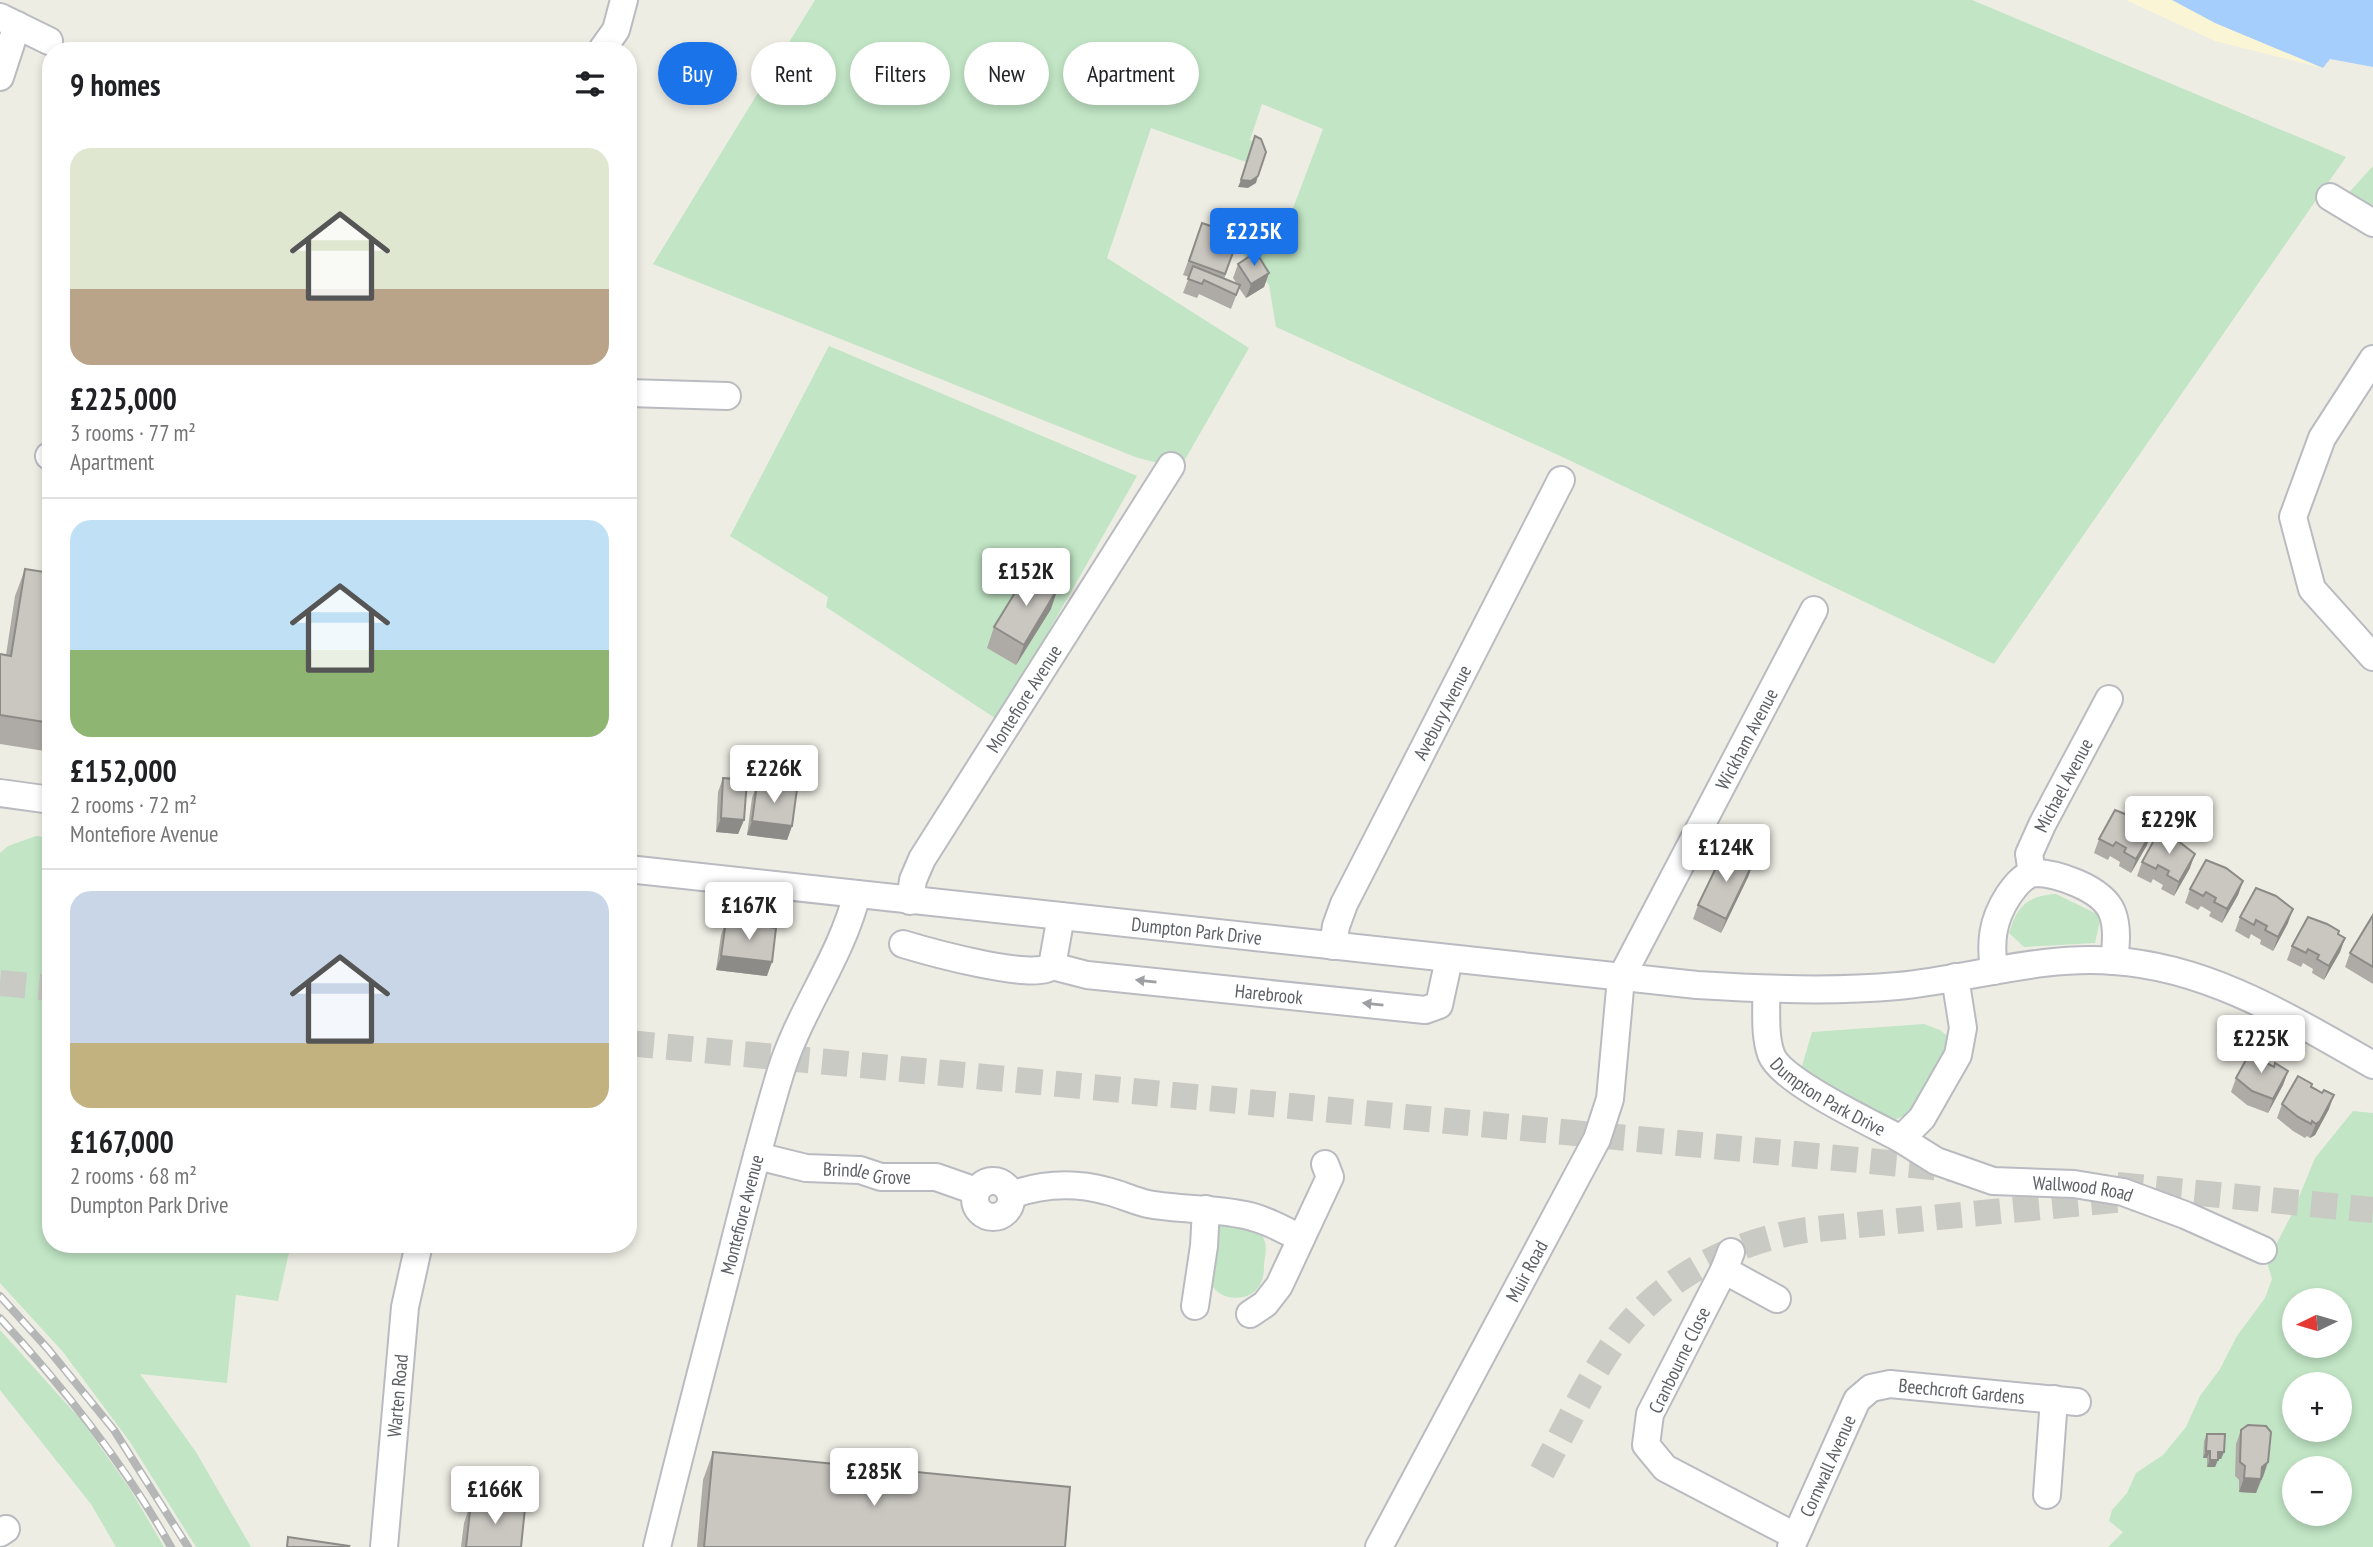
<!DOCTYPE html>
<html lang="en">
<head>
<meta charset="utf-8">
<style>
	body { margin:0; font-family:"PT Sans Narrow",sans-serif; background:#f2f2f2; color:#202124; height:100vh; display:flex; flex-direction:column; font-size:26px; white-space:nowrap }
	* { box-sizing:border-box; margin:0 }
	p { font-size:23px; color:#757577 }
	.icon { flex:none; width:38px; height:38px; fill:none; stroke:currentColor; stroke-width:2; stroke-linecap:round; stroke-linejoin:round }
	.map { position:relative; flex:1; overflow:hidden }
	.drawer { position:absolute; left:42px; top:42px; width:595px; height:1211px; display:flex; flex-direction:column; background:#fff; border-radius:28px; box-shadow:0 4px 10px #0003 }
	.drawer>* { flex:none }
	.hud { position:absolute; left:658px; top:42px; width:665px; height:63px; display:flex; gap:14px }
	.needle { width:46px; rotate:265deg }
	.tools { position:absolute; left:2282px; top:1288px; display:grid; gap:14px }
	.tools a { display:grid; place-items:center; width:70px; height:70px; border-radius:50%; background:#fff; box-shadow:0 4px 10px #0003; font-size:35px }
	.price { position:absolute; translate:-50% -60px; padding:0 16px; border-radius:7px; background:#fff; color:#222; font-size:23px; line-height:46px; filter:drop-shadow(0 2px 4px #0008) }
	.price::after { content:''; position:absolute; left:50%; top:42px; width:21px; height:16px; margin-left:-10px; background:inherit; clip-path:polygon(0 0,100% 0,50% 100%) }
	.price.active { background:#1a73e8; color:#fff }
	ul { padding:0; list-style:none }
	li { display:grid; align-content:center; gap:14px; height:371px; padding:0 28px }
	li+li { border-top:2px solid #e0e0e0 }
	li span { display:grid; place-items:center; height:217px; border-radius:21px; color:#555 }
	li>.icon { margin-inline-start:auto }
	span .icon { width:126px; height:126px; fill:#fffc; stroke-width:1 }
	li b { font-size:30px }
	h2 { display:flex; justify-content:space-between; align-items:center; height:84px; padding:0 28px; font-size:30px }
	.tag { padding:0 24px; border-radius:32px; background:#fff; box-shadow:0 4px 10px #0003; font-size:24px; line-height:63px }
	.tag.active { background:#1a73e8; color:#fff }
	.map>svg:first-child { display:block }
</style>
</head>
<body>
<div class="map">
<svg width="2373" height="1547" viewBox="0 0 2373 1547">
	<rect width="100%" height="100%" fill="#eeede4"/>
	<!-- green -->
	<g fill="#c1e5c5" fill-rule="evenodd">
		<path d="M815 0H1972L2346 157 1994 664 1569 460 1276 327 1269 285 1235 245 1239 232 1279 245 1323 129 1262 104 1250 140 1253 142 1246 162 1151 128 1107 258 1249 348 1179 470 1171 466 1138 458 653 264Z"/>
		<path d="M2373 166V215L2344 198Z"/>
		<path d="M829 346 1137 476 998 720 826 607 828 597 730 536Z"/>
		<path d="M36 836 51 838V1244H291L278 1301 236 1295 227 1383 140 1374 196 1452 251 1547H196L130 1442 63 1352 0 1283V853L8 846Z"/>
		<path d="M2056 894 2101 916 2095 943 2024 947 2009 933C2017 906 2027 896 2056 894Z"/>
		<path d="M1924 1024 1940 1030 1951 1039V1045L1909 1114 1894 1120 1875 1119 1800 1073 1812 1032Z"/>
		<path d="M2353 1111 2373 1113V1547H2108L2123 1532 2109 1521 2112 1510 2127 1493 2136 1473 2163 1455 2186 1427 2200 1396 2220 1369 2237 1336 2265 1298 2272 1279 2267 1262 2292 1214 2315 1158ZM2294 1300H2340V1346H2294ZM2294 1384H2340V1430H2294ZM2294 1468H2340V1514H2294Z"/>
		<path d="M1216 1225 1260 1232C1268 1244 1266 1250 1264 1264 1264 1269 1264 1275 1262 1280 1254 1306 1211 1303 1209 1275 1208 1260 1214 1241 1216 1225Z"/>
		<path d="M0 1330 82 1421 130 1489 164 1547H116L91 1504 0 1390Z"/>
	</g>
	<!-- sand -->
	<path fill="#faf5d4" d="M2126 0H2373V67L2330 59 2323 68 2215 41Z"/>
	<!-- water -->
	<path fill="#a5cefd" d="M2172 0H2373V67L2330 59 2323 68 2215 23Z"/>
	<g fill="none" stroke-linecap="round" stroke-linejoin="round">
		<!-- minor-tunnel -->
		<g stroke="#cacac4" stroke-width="26" stroke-dasharray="26 13" stroke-linecap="butt">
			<path d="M0 983 51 988"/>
			<path d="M628 1043 1953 1169"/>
			<path d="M2117 1185 2373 1210"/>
			<path d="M1542 1472C1566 1428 1591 1372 1622 1332 1669 1274 1733 1242 1806 1230L2136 1198"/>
		</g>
		<defs>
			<g id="minor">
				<path d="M0 17 49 41"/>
				<path d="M601 51 616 30 624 0"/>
				<path d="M0 77 17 25"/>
				<path d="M2330 197 2373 223"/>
				<path d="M2373 359 2322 438 2293 517 2312 589 2373 657"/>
				<path d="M628 393 727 396"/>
				<path d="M49 456 51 457"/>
				<path d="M0 793 51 800"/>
				<path id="s1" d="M628 869 1697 985C1764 989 1831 992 1898 986 1970 979 2041 955 2114 961 2209 967 2292 1019 2373 1065"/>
				<path id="s2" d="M2032 873 2029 854 2042 825 2109 699"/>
				<path id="s3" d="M910 901 913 880 922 859 1171 466"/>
				<path d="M903 944C926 951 1036 982 1052 966L1061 916"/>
				<path id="s4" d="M1333 946 1336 926 1344 904 1561 480"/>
				<path id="s5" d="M1052 966 1087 975 1425 1010 1439 1005 1449 959"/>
				<path d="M1994 971C1990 942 1992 921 2008 896 2015 886 2021 878 2032 873 2055 872 2102 888 2112 912 2118 927 2116 945 2114 961"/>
				<path id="s6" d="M1766 989C1767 1010 1764 1034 1771 1054 1780 1081 1873 1124 1901 1139L1922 1118 1958 1055 1963 1028 1955 977"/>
				<path id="s7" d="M1901 1139 1936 1161 1993 1181 2074 1184 2123 1192 2185 1215 2263 1250"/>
				<path id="s8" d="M757 1156 806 1168 860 1170 881 1177H936L976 1191"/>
				<circle cx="993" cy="1199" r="18"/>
				<path d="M1011 1195C1042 1184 1074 1182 1107 1191 1120 1194 1134 1201 1148 1204 1180 1210 1213 1208 1245 1215 1264 1219 1283 1229 1300 1238"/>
				<path d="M1731 1252 1724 1270 1650 1414 1646 1445 1665 1468 1795 1536"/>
				<path d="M1724 1270 1777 1299"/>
				<path d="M1195 1306 1204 1246 1206 1209"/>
				<path d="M1250 1314 1265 1304 1279 1286 1330 1177 1325 1164"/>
				<path d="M2047 1495 2054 1399"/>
				<path d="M0 1533 6 1529"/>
				<path id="s9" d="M384 1547 405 1307 419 1244"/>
				<path id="s10" d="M657 1547C680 1452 705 1358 729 1264 745 1200 761 1137 780 1074 799 1011 841 958 857 894"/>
				<path id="s11" d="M1379 1547 1597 1139 1610 1099 1621 978 1814 610"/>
				<path id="s12" d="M1791 1547 1857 1400 1871 1388 1890 1384 2077 1402"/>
			</g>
		</defs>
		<!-- minor casing -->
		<use href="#minor" stroke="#b9bbc0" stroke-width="30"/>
		<!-- minor -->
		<use href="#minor" stroke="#fff" stroke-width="26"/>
		<defs>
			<g id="rail">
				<path d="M0 1296 48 1349 114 1430 188 1547"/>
				<path d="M0 1318C65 1389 124 1463 171 1547"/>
			</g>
		</defs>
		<!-- rail casing -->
		<use href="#rail" stroke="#b5b6b6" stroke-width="8"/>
		<!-- rail -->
		<use href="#rail" stroke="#fff" stroke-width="5" stroke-dasharray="16" stroke-linecap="butt"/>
	</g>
	<!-- wall -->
	<g fill="#aeaba6">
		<path d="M1202 223 1222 230 1241 231 1224 279 1237 284 1233 278 1238 264 1269 273 1264 287 1246 298 1239 288 1231 309 1199 294 1197 298 1183 293 1189 277 1183 275Z"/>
		<path d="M25 569 51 573V752L0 744V654L6 655 15 596Z"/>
		<path d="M1051 609 1016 665 987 648 994 627Z"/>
		<path d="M723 778 744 820 738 834 716 832 718 792Z"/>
		<path d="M757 784 792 826 787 840 747 835 752 798Z"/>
		<path d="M2099 839 2147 845 2131 873 2119 866 2120 862 2110 856 2108 860 2094 853Z"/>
		<path d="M2142 862 2190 868 2174 896 2161 889 2163 885 2153 879 2151 883 2137 876Z"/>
		<path d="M1753 863 1748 877 1721 933 1693 919 1698 905Z"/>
		<path d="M2243 881 2238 895 2222 923 2209 916 2211 912 2201 906 2198 910 2185 903 2190 889Z"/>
		<path d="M2373 915V984L2345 967 2350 953Z"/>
		<path d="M2240 917 2288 923 2273 951 2260 944 2261 940 2251 934 2249 939 2235 931Z"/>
		<path d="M726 921 767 976 716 970 721 935Z"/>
		<path d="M2338 934 2345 938 2340 952 2324 980 2312 973 2313 969 2303 963 2301 967 2287 960 2292 946Z"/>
		<path d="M2264 1062 2274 1067 2288 1071 2283 1085 2268 1113 2247 1105 2231 1092 2236 1078Z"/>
		<path d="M2312 1084 2311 1087 2329 1109 2315 1135 2310 1138 2307 1136 2305 1138 2293 1131 2277 1118 2282 1104Z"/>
		<path d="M2241 1430 2263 1477 2256 1493 2239 1492V1480L2235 1476 2236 1444Z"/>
		<path d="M2207 1434 2224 1452 2221 1459H2218L2215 1467H2207V1458H2203L2204 1441Z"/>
		<path d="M713 1452 1065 1547H697L703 1480Z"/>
		<path d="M471 1502 521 1547H461L464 1523Z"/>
	</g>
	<!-- shaded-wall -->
	<g fill="#8d8b87">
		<path d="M1258 176 1256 183 1248 188 1238 187 1241 180Z"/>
		<path d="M1269 273 1264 287 1246 298 1251 284Z"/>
		<path d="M1058 588 1051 609 1016 665 1024 645Z"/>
		<path d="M721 818 744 820 738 834 716 832Z"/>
		<path d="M752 821 792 826 787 840 747 835Z"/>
		<path d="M2152 831 2147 845 2131 873 2136 859Z"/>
		<path d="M2195 854 2190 868 2174 896 2179 882Z"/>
		<path d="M1753 863 1748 877 1721 933 1726 919Z"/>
		<path d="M2243 881 2238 895 2222 923 2227 909Z"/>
		<path d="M2293 909 2288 923 2273 951 2278 937Z"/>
		<path d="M2345 938 2340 952 2324 980 2329 966Z"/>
		<path d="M721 956 772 962 767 976 716 970Z"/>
		<path d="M2288 1071 2283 1085 2268 1113 2273 1099Z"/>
		<path d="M2334 1095 2329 1109 2315 1135 2310 1138 2316 1124Z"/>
		<path d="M2206 1451H2210L2207 1458H2203Z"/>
		<path d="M2218 1452H2224L2221 1459H2216Z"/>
		<path d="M2210 1460H2218L2215 1467H2207Z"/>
		<path d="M2268 1462 2263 1477 2260 1479H2261L2256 1493 2239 1492 2244 1478Z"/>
	</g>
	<!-- building -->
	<g fill="#cac7c1" stroke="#8d8b87" stroke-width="2">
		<path d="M1255 136 1261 139 1266 152 1258 176 1251 181 1241 180Z"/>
		<path d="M1202 223 1222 230 1224 225 1241 231 1225 274 1189 261Z"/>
		<path d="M1256 252 1269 273 1251 284 1238 264Z"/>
		<path d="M1193 266 1240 285 1236 295 1204 280 1202 284 1188 279Z"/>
		<path d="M25 569 51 573V723L0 715V654L11 656Z"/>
		<path d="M1029 570 1058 588 1024 645 994 627Z"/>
		<path d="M723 778 747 780 744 820 721 818Z"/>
		<path d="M757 784 797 789 792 826 752 821Z"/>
		<path d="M2115 810 2135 818 2152 831 2136 859 2124 852 2126 848 2116 842 2113 846 2099 839Z"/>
		<path d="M2158 833 2178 841 2195 854 2179 882 2167 875 2169 871 2158 865 2156 869 2142 862Z"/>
		<path d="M1725 849 1753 863 1726 919 1698 905Z"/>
		<path d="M2206 860 2226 868 2243 881 2227 909 2214 902 2216 898 2206 892 2203 896 2190 889Z"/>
		<path d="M2256 888 2276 896 2293 909 2278 937 2265 930 2267 926 2256 920 2254 925 2240 917Z"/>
		<path d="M2373 915V967L2350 953Z"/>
		<path d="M2308 917 2327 924 2339 931 2338 934 2345 938 2329 966 2317 959 2319 955 2308 949 2306 953 2292 946Z"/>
		<path d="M726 921 776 928 772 962 721 956Z"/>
		<path d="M2252 1049 2266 1057 2263 1061 2274 1067 2275 1063 2288 1071 2273 1099 2252 1091 2236 1078Z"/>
		<path d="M2298 1076 2312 1084 2311 1087 2315 1089 2322 1093 2324 1090 2334 1095 2320 1121 2316 1124 2312 1121 2311 1124 2298 1117 2282 1104Z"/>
		<path d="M2248 1425 2266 1426 2271 1432 2268 1462 2262 1467 2261 1479 2244 1478 2245 1466 2240 1462 2241 1430Z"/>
		<path d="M2207 1434H2225L2224 1452H2218V1460H2210V1451H2206Z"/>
		<path d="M713 1452 1070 1487 1065 1547H704Z"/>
		<path d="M471 1502 525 1508 521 1547H466Z"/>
		<path d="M288 1537 349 1546 348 1547H287Z"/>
	</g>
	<!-- one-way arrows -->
	<defs><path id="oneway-solid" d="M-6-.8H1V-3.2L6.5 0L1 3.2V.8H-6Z" transform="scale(1.75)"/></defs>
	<g fill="#9d9fa2">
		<use href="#oneway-solid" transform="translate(1146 981) rotate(-174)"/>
		<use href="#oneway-solid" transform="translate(1373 1004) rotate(-174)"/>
	</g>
	<g text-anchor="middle" stroke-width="7" stroke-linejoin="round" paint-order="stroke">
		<!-- street labels -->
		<g font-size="19" fill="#5c5f64" stroke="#fff">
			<text dy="7" stroke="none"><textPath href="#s3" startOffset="234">Montefiore Avenue</textPath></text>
			<text dy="7" stroke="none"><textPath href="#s4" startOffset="259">Avebury Avenue</textPath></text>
			<text dy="7" stroke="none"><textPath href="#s11" startOffset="896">Wickham Avenue</textPath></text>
			<text dy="7" stroke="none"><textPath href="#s2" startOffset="96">Michael Avenue</textPath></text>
			<text dy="7" stroke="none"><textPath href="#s1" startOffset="572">Dumpton Park Drive</textPath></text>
			<text dy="7" stroke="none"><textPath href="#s5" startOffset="219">Harebrook</textPath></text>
			<text dy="7" stroke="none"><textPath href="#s6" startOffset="138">Dumpton Park Drive</textPath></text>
			<text dy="7" stroke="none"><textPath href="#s8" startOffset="112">Brindle Grove</textPath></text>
			<text dy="7" stroke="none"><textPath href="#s7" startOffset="192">Wallwood Road</textPath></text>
			<text dy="7" stroke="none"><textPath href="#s10" startOffset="343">Montefiore Avenue</textPath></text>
			<text dy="7" stroke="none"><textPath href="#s11" startOffset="313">Muir Road</textPath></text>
			<text transform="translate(1679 1360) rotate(-64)" y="7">Cranbourne Close</text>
			<text dy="7" stroke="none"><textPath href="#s12" startOffset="271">Beechcroft Gardens</textPath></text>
			<text dy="7" stroke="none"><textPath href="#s9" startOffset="152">Warten Road</textPath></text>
			<text dy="7" stroke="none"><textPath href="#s12" startOffset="89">Cornwall Avenue</textPath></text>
		</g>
	</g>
</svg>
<div class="tools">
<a><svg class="needle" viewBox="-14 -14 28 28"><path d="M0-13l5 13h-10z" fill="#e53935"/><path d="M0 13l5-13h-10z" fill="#757577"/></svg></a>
<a>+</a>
<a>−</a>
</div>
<b class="price active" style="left:1254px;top:268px">£225K</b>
<b class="price" style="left:1026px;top:608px">£152K</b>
<b class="price" style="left:774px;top:805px">£226K</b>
<b class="price" style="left:2169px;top:856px">£229K</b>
<b class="price" style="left:1726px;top:884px">£124K</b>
<b class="price" style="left:749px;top:942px">£167K</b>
<b class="price" style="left:2261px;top:1075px">£225K</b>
<b class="price" style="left:874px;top:1508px">£285K</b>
<b class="price" style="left:495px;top:1526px">£166K</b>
<div class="hud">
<a class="tag active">Buy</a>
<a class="tag">Rent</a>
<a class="tag">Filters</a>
<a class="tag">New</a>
<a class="tag">Apartment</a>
</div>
<section class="drawer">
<h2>9 homes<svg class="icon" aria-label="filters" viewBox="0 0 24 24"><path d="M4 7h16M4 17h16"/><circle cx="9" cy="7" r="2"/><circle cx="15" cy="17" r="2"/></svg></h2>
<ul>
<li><span style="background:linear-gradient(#dfe7d0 65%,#b9a48a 0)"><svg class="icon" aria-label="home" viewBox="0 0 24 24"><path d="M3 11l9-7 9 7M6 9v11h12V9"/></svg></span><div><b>£225,000</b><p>3 rooms · 77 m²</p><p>Apartment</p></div></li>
<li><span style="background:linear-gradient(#bfe0f5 60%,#8fb573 0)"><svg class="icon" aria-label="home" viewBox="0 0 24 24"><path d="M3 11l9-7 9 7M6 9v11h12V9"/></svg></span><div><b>£152,000</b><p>2 rooms · 72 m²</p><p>Montefiore Avenue</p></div></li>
<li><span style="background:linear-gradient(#c9d6e8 70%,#c2b280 0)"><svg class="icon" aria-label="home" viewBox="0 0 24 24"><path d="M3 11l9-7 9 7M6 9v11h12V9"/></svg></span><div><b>£167,000</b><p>2 rooms · 68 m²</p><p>Dumpton Park Drive</p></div></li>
</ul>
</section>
</div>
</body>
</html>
